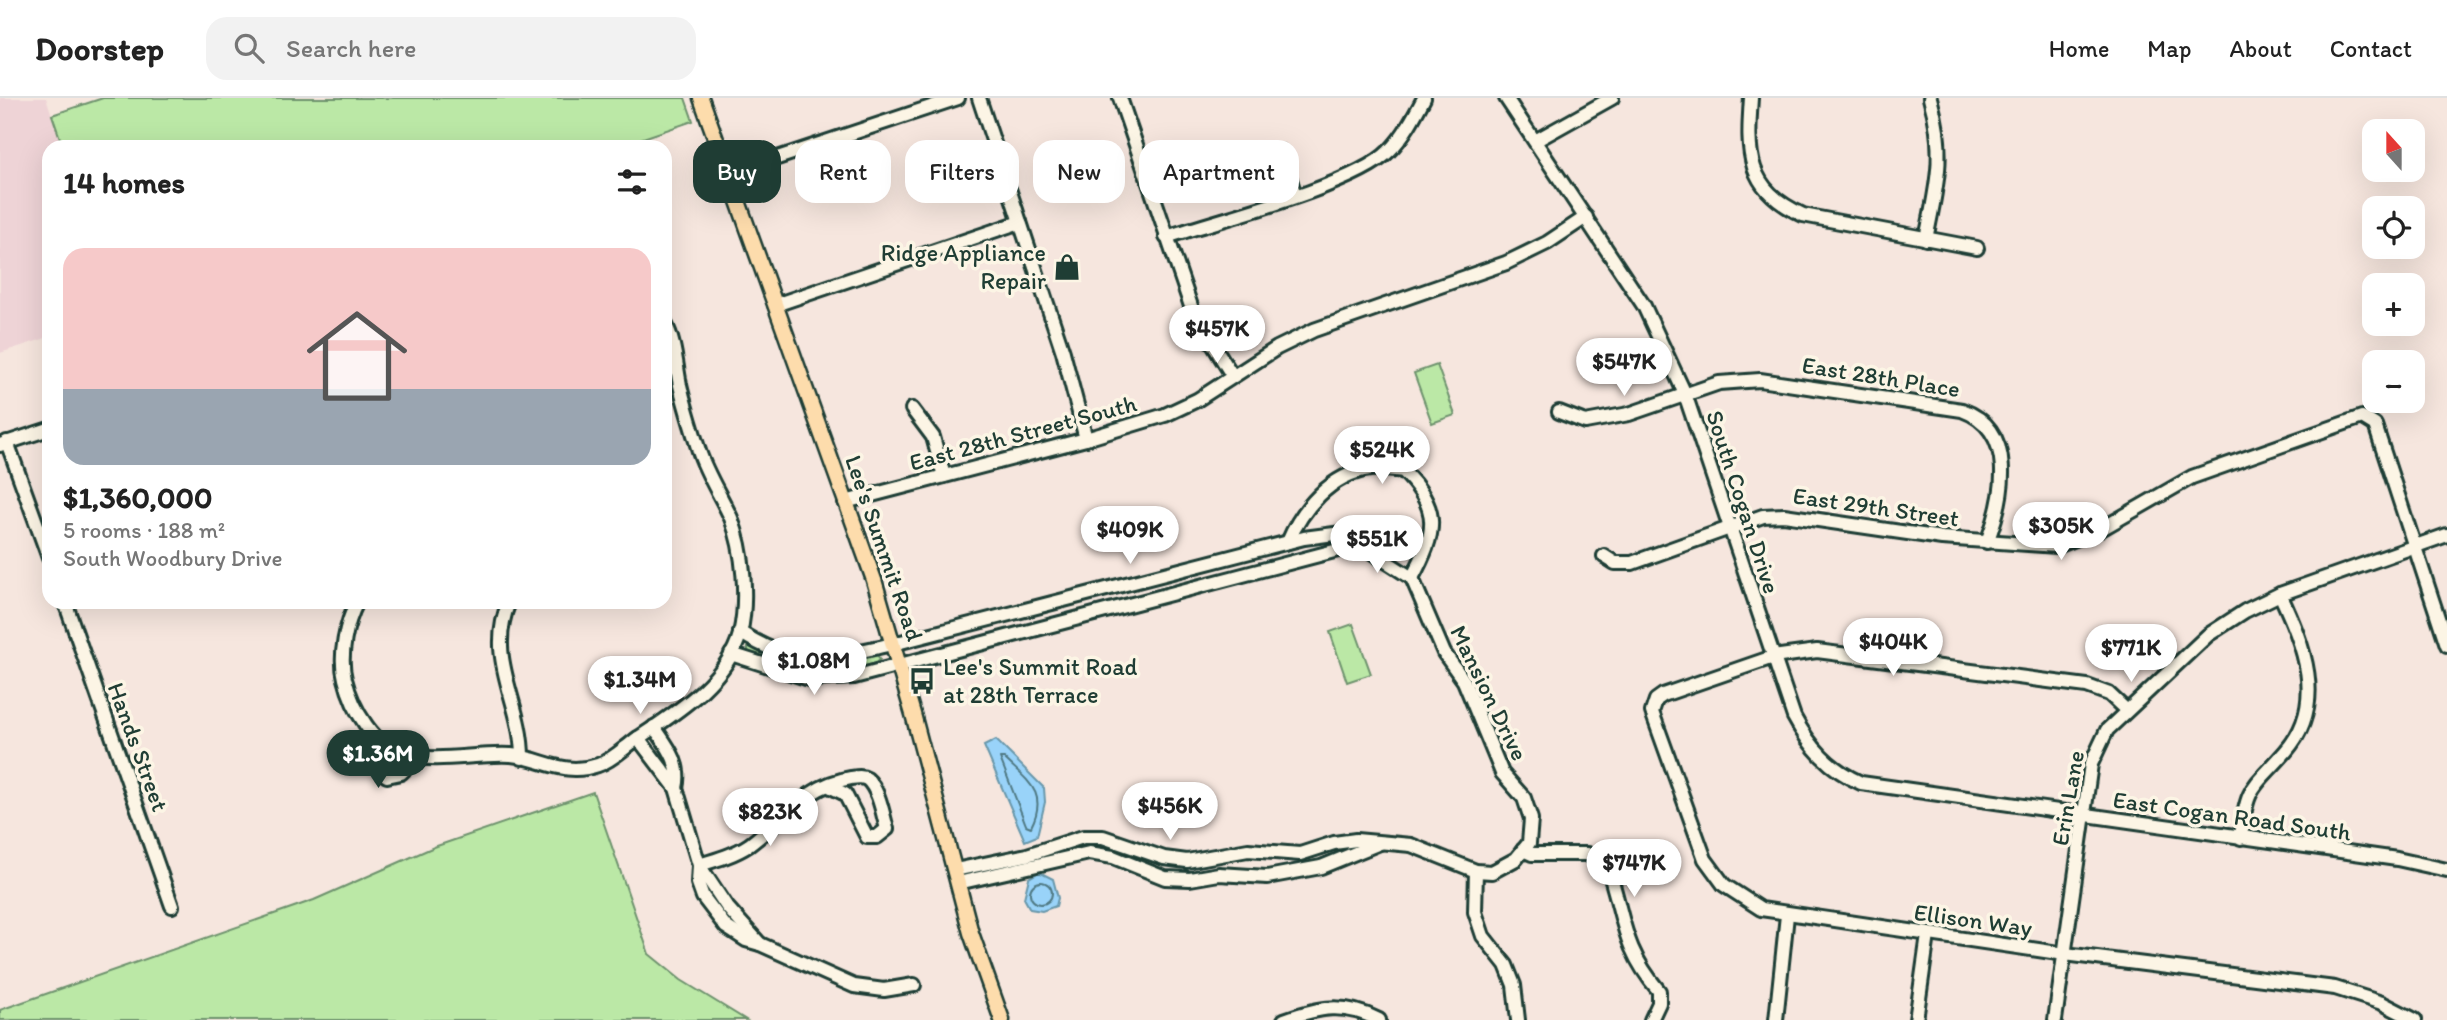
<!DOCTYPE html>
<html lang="en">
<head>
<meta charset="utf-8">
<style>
	body { margin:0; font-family:Itim,sans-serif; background:#f2f2f2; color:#222; height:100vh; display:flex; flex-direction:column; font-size:26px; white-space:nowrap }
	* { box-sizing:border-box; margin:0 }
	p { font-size:23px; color:#767676 }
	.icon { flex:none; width:38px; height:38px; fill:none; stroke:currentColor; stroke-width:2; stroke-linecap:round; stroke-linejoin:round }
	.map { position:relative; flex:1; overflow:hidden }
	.drawer { position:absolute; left:42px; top:42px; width:630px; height:469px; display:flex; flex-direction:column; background:#fff; border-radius:21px; box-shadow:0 7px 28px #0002 }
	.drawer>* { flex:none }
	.guide { position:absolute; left:693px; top:42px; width:665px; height:63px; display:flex; gap:14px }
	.needle { width:46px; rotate:339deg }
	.fabs { position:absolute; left:2362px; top:21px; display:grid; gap:14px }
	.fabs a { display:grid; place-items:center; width:63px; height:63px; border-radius:14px; background:#fff; box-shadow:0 7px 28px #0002; font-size:35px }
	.price { position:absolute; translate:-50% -60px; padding:0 16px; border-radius:24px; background:#fff; color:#222; font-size:23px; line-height:46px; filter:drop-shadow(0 2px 4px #0008) }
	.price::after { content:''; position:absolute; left:50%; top:42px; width:21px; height:16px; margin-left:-10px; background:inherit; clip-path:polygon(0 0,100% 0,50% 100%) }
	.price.current { background:#1f3d34; color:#fff }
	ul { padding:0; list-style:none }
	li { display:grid; align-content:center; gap:14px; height:371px; padding:0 21px }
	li+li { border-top:2px solid #e0e0e0 }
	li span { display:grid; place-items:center; height:217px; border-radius:21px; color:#555 }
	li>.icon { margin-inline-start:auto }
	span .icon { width:126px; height:126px; fill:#fffc; stroke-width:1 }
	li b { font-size:30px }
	h2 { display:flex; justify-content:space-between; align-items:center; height:84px; padding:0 21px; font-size:30px }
	.pill { padding:0 24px; border-radius:21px; background:#fff; box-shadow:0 7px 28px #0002; font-size:24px; line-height:63px }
	.pill.current { background:#1f3d34; color:#fff }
	header { display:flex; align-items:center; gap:42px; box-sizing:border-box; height:98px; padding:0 35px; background:#fff; border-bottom:2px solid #e0e0e0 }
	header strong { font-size:33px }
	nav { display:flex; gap:38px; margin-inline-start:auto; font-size:24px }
	.search { width:490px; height:63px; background:#f2f2f2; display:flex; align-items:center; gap:18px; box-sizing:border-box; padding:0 24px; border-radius:21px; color:#767676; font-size:26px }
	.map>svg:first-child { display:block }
</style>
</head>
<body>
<header>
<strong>Doorstep</strong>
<div class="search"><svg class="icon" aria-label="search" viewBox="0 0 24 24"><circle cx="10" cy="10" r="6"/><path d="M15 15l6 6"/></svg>Search here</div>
<nav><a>Home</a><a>Map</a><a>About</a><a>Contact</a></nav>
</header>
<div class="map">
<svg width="2447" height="922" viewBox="0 0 2447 922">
	<rect width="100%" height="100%" fill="#f6e6de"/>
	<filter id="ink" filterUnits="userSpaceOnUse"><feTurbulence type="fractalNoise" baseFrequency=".0143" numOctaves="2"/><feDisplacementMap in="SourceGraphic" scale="14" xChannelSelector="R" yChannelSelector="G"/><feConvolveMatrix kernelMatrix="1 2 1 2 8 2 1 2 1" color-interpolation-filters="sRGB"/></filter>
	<g filter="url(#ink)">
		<!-- built -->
		<path fill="#eed3d6" d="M0 0H46L63 49H49V239L0 255Z"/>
		<!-- green -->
		<g fill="#bbe8a6" stroke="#6d926d" stroke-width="2">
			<path d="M103 0H685L693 23 617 49H63L52 17Z"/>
			<path d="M1437 267 1455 317 1432 325 1414 275Z"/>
			<path d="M1353 526 1371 576 1347 584 1330 534Z"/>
			<path d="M748 548 793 562 875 554 880 561C877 568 870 569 862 572 823 582 783 570 748 553Z"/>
			<path d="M593 694 649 856 681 882 746 922H0V912L314 802 434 749Z"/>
		</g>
		<!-- water -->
		<g fill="#99d3f9" stroke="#6897aa" stroke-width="2">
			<path d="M996 642 1044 690 1045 704 1037 738 1025 743 984 648Z"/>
			<path d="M1039 774 1053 781 1058 800 1056 808 1042 813 1030 811 1024 800 1029 780Z"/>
		</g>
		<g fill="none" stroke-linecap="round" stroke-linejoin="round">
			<!-- shore -->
			<g stroke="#507983" stroke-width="2">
				<path d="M1000 660H1004C1027 683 1049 694 1031 729L1026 727Z"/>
				<circle cx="1041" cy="795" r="11"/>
			</g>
			<defs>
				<g id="minor">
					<path d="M979 0 1063 254 1086 341"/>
					<path d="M1120 0 1193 214 1232 277"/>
					<path d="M1506 0 1644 208 1685 296 1794 619C1810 649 1829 671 1861 685L2397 761 2447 772"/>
					<path d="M1751 0C1747 56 1746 91 1803 117L1977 150"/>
					<path d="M1535 43 1612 0"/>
					<path d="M1281 54 1295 97"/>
					<path d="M729 76 958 0"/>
					<path d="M1166 139C1216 123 1357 87 1389 53 1404 38 1414 19 1424 0"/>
					<path d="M1926 141C1937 86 1946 56 1930 0"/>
					<path d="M775 207 1020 124"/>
					<path d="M912 311 933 339 944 378"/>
					<path d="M1559 314 1585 324 1629 316 1719 285 1760 282 1962 312C2018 332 2004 400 1987 444"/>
					<path d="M7 344 49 460"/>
					<path d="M0 347 49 331"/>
					<path d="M845 404 1086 341 1165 317 1197 302 1277 250 1314 232 1506 165 1547 145 1586 119"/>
					<path d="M1288 444C1302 411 1331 376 1370 371 1380 370 1392 372 1403 373 1442 411 1436 435 1412 480"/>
					<path d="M1604 458 1615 465H1632L1763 418 1784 417 1942 440 2057 448 2103 430 2192 379 2362 319 2375 327 2447 547"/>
					<path d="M65 504 172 808"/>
					<path d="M357 504C346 525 339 558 345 581 352 610 374 650 405 657 439 665 476 655 511 657 542 660 563 679 598 667 611 663 623 651 634 643 672 617 727 584 740 536 748 502 744 453 731 420 721 398 707 377 699 353 692 331 685 309 680 287 676 267 675 244 665 225"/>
					<path d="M509 504C485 562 522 602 522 660"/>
					<path d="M740 534C797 572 831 559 893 546L1304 440 1342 435 1412 480"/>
					<path d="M731 556 809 581 854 579 1361 446"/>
					<path d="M2126 612 2109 596 2087 588 1817 553 1773 559 1663 597 1656 602 1652 614 1705 761 1724 787 1761 811 2065 856 2335 890 2382 905 2415 922"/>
					<path d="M654 629C667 648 682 665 676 690"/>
					<path d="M377 640C377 655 373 669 387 678L401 675 417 659"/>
					<path d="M638 640 676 690 699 767 698 785 703 799 726 829 746 842 760 846 854 888 884 892 914 887"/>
					<path d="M2241 740C2246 686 2254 690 2286 653 2328 605 2303 546 2280 496"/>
					<path d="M1523 752 1532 756H1587L1607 767C1625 820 1621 848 1659 893V905L1651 922"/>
					<path d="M699 767C716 762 734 757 749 747 783 722 806 687 851 680 857 679 862 678 867 681 879 691 883 717 887 731L877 739H867L845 696 827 687"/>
					<path d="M699 767 727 809 760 846"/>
					<path d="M955 772 1027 757 1083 739H1103L1164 760 1187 763 1248 752 1300 756 1334 745 1356 742 1411 747 1476 773 1492 774 1516 761 1529 745 1531 721 1524 700 1502 675 1464 583 1444 555 1412 480"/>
					<path d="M1476 773 1475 814 1483 838 1506 867 1514 887 1518 922"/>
					<path d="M958 785 1089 755 1113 759 1165 780 1190 781 1219 776 1267 779 1321 769 1380 745"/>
					<path d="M1284 922C1319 909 1344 904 1379 922"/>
					<path d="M1776 922 1787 817"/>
					<path d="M1916 922 1928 837"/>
					<path d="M2055 922 2091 666 2107 632 2208 537 2245 513 2280 496 2447 437"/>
				</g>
				<path id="major" d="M701 0 874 482 913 616 971 835 1002 922"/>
			</defs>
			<!-- minor casing -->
			<use href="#minor" stroke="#1f3d34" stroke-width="18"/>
			<!-- major casing -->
			<use href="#major" stroke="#1f3d34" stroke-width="19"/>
			<!-- minor -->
			<use href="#minor" stroke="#fcf5e5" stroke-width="12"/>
			<!-- major -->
			<use href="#major" stroke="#fddcac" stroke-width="14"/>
		</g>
	</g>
	<!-- icons -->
	<defs>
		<symbol id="shop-bare" viewBox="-9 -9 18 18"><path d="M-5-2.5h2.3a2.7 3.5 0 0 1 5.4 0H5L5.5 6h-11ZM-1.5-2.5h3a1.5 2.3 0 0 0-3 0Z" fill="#1f3d34" stroke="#fcf5e5" stroke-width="2.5" paint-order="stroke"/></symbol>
		<symbol id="bus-bare" viewBox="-9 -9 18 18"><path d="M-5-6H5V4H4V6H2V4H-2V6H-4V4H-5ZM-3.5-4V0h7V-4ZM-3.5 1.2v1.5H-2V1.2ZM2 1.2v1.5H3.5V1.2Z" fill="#1f3d34" stroke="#fcf5e5" stroke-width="2.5" paint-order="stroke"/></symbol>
	</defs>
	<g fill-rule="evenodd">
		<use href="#shop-bare" x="1048" y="150" width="38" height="38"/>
		<use href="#bus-bare" x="903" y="564" width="38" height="38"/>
	</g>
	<g text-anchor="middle" stroke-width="7" stroke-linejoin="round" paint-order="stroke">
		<!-- poi labels -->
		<g font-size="24" fill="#1f3d34" stroke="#fcf5e5" text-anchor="end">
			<text x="1046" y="163">Ridge Appliance<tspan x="1046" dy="28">Repair</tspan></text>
			<text x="943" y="577" text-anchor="start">Lee's Summit Road<tspan x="943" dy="28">at 28th Terrace</tspan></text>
		</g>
		<!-- street labels -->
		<g font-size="24" fill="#1f3d34" stroke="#fcf5e5">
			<text transform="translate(1881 279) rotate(9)" y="8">East 28th Place</text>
			<text transform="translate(1023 335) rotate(-15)" y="8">East 28th Street South</text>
			<text transform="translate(1743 404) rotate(72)" y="8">South Cogan Drive</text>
			<text transform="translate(1876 409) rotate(8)" y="8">East 29th Street</text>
			<text transform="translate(884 450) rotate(71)" y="8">Lee's Summit Road</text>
			<text transform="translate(1489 595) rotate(64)" y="8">Mansion Drive</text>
			<text transform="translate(138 649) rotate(70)" y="8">Hands Street</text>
			<text transform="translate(2068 700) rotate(-80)" y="8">Erin Lane</text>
			<text transform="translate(2232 718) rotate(8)" y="8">East Cogan Road South</text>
			<text transform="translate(1973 822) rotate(8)" y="8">Ellison Way</text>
		</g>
	</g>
</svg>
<div class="fabs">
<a><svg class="needle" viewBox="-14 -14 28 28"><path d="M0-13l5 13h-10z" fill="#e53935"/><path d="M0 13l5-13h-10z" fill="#767676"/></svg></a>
<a><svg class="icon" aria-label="locate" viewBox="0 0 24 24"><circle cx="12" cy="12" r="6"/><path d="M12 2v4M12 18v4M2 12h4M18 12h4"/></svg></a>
<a>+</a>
<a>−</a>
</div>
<b class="price" style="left:1217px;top:267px">$457K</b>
<b class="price" style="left:1624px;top:300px">$547K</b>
<b class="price" style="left:1382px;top:388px">$524K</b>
<b class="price" style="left:2061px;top:464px">$305K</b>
<b class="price" style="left:1130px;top:468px">$409K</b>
<b class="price" style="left:1377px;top:477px">$551K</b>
<b class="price" style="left:1893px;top:580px">$404K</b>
<b class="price" style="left:2131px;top:586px">$771K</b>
<b class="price" style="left:814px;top:599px">$1.08M</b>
<b class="price" style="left:640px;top:618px">$1.34M</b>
<b class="price current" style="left:378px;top:692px">$1.36M</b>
<b class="price" style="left:1170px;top:744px">$456K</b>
<b class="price" style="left:770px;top:750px">$823K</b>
<b class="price" style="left:1634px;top:801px">$747K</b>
<div class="guide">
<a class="pill current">Buy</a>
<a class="pill">Rent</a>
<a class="pill">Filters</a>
<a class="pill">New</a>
<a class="pill">Apartment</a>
</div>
<section class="drawer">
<h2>14 homes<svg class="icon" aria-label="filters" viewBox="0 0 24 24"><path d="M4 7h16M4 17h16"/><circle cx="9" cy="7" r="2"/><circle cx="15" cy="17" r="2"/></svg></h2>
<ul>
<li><span style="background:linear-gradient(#f6c9c9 65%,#9aa5b1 0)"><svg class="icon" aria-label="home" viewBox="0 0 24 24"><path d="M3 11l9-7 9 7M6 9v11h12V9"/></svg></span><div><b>$1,360,000</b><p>5 rooms · 188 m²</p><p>South Woodbury Drive</p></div></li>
</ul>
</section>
</div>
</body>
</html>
